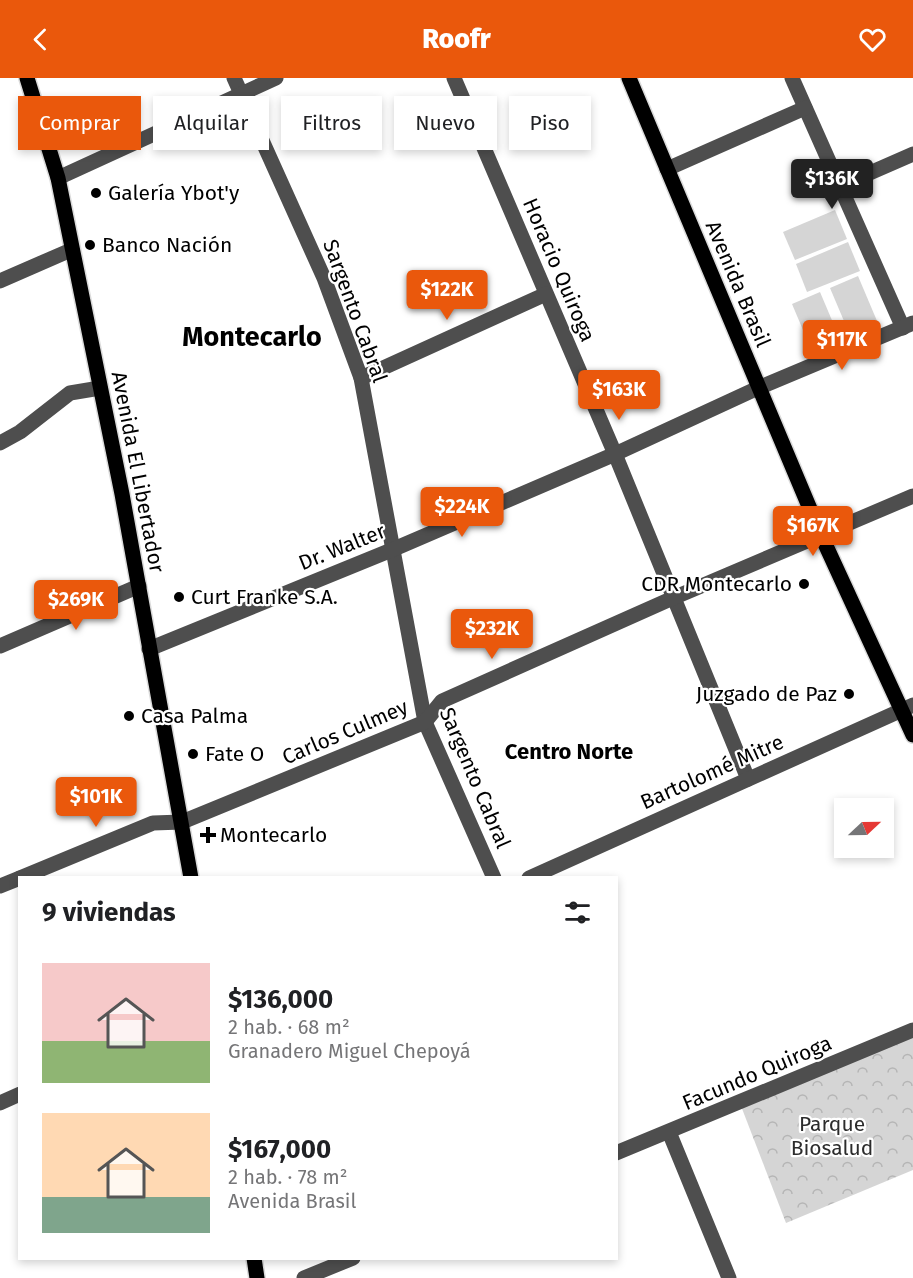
<!DOCTYPE html>
<html lang="es">
<head>
<meta charset="utf-8">
<style>
	body { margin:0; font-family:"Fira Sans",sans-serif; background:#f6f6f6; color:#202124; height:100vh; display:flex; flex-direction:column; font-size:22px; white-space:nowrap }
	* { box-sizing:border-box; margin:0 }
	p { font-size:20px; color:#757577 }
	.icon { flex:none; width:33px; height:33px; fill:none; stroke:currentColor; stroke-width:2; stroke-linecap:round; stroke-linejoin:round }
	.map { position:relative; flex:1; overflow:hidden }
	.details { position:absolute; left:18px; top:798px; width:600px; height:384px; display:flex; flex-direction:column; background:#fff; border-radius:0px; box-shadow:0 3px 9px #0003 }
	.details>* { flex:none }
	.top-card { position:absolute; left:18px; top:18px; width:600px; height:54px; display:flex; gap:12px }
	.needle { width:39px; rotate:68deg }
	.tools { position:absolute; left:834px; top:720px; display:grid; gap:12px }
	.tools a { display:grid; place-items:center; width:60px; height:60px; border-radius:0px; background:#fff; box-shadow:0 3px 9px #0003; font-size:30px }
	.price { position:absolute; translate:-50% -51px; padding:0 14px; border-radius:6px; background:#ea580c; color:#fff; font-size:20px; line-height:39px; filter:drop-shadow(0 2px 3px #0008) }
	.price::after { content:''; position:absolute; left:50%; top:36px; width:18px; height:14px; margin-left:-9px; background:inherit; clip-path:polygon(0 0,100% 0,50% 100%) }
	.price.selected { background:#222; color:#fff }
	ul { padding:0; list-style:none }
	li { display:flex; align-items:center; gap:18px; height:150px; padding:0 24px }
	li span { display:grid; place-items:center; flex:none; width:168px; height:120px; border-radius:0px; color:#555 }
	li>.icon { margin-inline-start:auto }
	span .icon { width:72px; height:72px; fill:#fffc; stroke-width:1 }
	li b { font-size:26px }
	h2 { display:flex; justify-content:space-between; align-items:center; height:72px; padding:0 24px; font-size:26px }
	.tag { padding:0 21px; border-radius:0px; background:#fff; box-shadow:0 3px 9px #0003; font-size:21px; line-height:54px }
	.tag.selected { background:#ea580c; color:#fff }
	header { display:flex; justify-content:space-between; align-items:center; height:78px; padding:0 24px; background:#ea580c; color:#fff; font-size:27px; font-weight:800 }
	.map>svg:first-child { display:block }
</style>
</head>
<body>
<header><svg class="icon" aria-label="back" viewBox="0 0 24 24"><path d="M15 5l-7 7 7 7"/></svg>Roofr<svg class="icon" aria-label="heart" viewBox="0 0 24 24"><path d="M12 20l-8-8c-3-5 5-10 8-4 3-6 11-1 8 4z"/></svg></header>
<div class="map">
<svg width="913" height="1200" viewBox="0 0 913 1200">
	<defs>
		<pattern id="park-crowns" width="20" height="18" patternUnits="userSpaceOnUse" patternTransform="scale(1.5)"><rect width="20" height="18" fill="#d5d5d5"/><path d="M2 6a3 3 0 1 1 6 0M12 15a3 3 0 1 1 6 0" fill="none" stroke="#b5b5b5"/></pattern>
	</defs>
	<rect width="100%" height="100%" fill="#fff"/>
	<!-- park -->
	<path fill="url(#park-crowns)" d="M913 958V1092L786 1145 741 1028Z"/>
	<!-- pitch -->
	<g fill="#d5d5d5">
		<path d="M835 132 847 161 795 182 783 154Z"/>
		<path d="M848 164 860 193 807 214 796 186Z"/>
		<path d="M858 198 880 250 852 262 830 210Z"/>
		<path d="M820 214 842 266 814 278 792 226Z"/>
	</g>
	<g fill="none" stroke-linecap="round" stroke-linejoin="round">
		<defs>
			<g id="major">
				<path d="M27 0 58 100 122 416 191 800"/>
				<path d="M629 0 821 457 913 657"/>
				<path d="M254 1180 257 1200"/>
			</g>
		</defs>
		<!-- major casing -->
		<use href="#major" stroke="#dbdbdb" stroke-width="18"/>
		<!-- minor -->
		<g stroke="#4e4e4e" stroke-width="15">
			<path d="M234 0 324 200 361 300 425 644 494 800"/>
			<path d="M454 0 615 376 748 701"/>
			<path d="M792 0 903 250"/>
			<path d="M667 91 805 30"/>
			<path d="M58 100 276 0"/>
			<path d="M840 108 913 76"/>
			<path d="M0 203 71 172"/>
			<path d="M361 300 546 216"/>
			<path d="M0 365 20 354 70 315 100 310"/>
			<path d="M0 568 139 508"/>
			<path d="M149 571 394 471 615 376 758 310 913 245"/>
			<path d="M20 800 153 745 182 744 425 644 442 623 673 520 913 418"/>
			<path d="M529 800 913 627"/>
			<path d="M0 808 20 800"/>
			<path d="M0 1025 20 1016"/>
			<path d="M669 1054 729 1200"/>
			<path d="M616 1075 913 952"/>
			<path d="M304 1200 353 1180"/>
		</g>
		<!-- major -->
		<use href="#major" stroke="#000" stroke-width="15"/>
	</g>
	<!-- markers -->
	<g fill="#000" stroke="#fff" stroke-width="2">
		<circle cx="96" cy="115" r="6"/>
		<circle cx="90" cy="167" r="6"/>
		<circle cx="804" cy="506" r="6"/>
		<circle cx="179" cy="519" r="6"/>
		<circle cx="849" cy="616" r="6"/>
		<circle cx="129" cy="638" r="6"/>
		<circle cx="193" cy="676" r="6"/>
		<path d="M205 748h6v6h6v6h-6v6h-6v-6h-6v-6h6z"/>
	</g>
	<g text-anchor="middle" stroke-width="4.5" stroke-linejoin="round" paint-order="stroke">
		<!-- poi labels -->
		<g font-size="21" fill="#000" stroke="#fff" text-anchor="start">
			<text x="108" y="122">Galería Ybot'y</text>
			<text x="102" y="174">Banco Nación</text>
			<text x="792" y="513" text-anchor="end">CDR Montecarlo</text>
			<text x="191" y="526">Curt Franke S.A.</text>
			<text x="837" y="623" text-anchor="end">Juzgado de Paz</text>
			<text x="141" y="645">Casa Palma</text>
			<text x="205" y="683">Fate O</text>
			<text x="220" y="764">Montecarlo</text>
		</g>
		<!-- street labels -->
		<g font-size="21" fill="#000" stroke="#fff">
			<text transform="translate(559 192) rotate(67)" y="7">Horacio Quiroga</text>
			<text transform="translate(738 206) rotate(67)" y="7">Avenida Brasil</text>
			<text transform="translate(355 233) rotate(70)" y="7">Sargento Cabral</text>
			<text transform="translate(138 394) rotate(79)" y="7">Avenida El Libertador</text>
			<text transform="translate(342 469) rotate(-22)" y="7">Dr. Walter</text>
			<text transform="translate(345 654) rotate(-23)" y="7">Carlos Culmey</text>
			<text transform="translate(712 694) rotate(-24)" y="7">Bartolomé Mitre</text>
			<text transform="translate(475 700) rotate(67)" y="7">Sargento Cabral</text>
			<text transform="translate(757 995) rotate(-23)" y="7">Facundo Quiroga</text>
		</g>
		<!-- park labels -->
		<g font-size="21" fill="#2c2c2c" stroke="#fff">
			<text x="832" y="1053">Parque<tspan x="832" dy="24">Biosalud</tspan></text>
		</g>
		<!-- neighbourhood labels -->
		<g font-size="22" font-weight="bold" fill="#000" stroke="#fff">
			<text x="569" y="681">Centro Norte</text>
		</g>
		<!-- district labels -->
		<g font-size="27" font-weight="bold" fill="#000" stroke="#fff">
			<text x="252" y="268">Montecarlo</text>
		</g>
	</g>
</svg>
<div class="tools">
<a><svg class="needle" viewBox="-14 -14 28 28"><path d="M0-13l5 13h-10z" fill="#e53935"/><path d="M0 13l5-13h-10z" fill="#757577"/></svg></a>
</div>
<b class="price selected" style="left:832px;top:132px">$136K</b>
<b class="price" style="left:447px;top:243px">$122K</b>
<b class="price" style="left:842px;top:293px">$117K</b>
<b class="price" style="left:619px;top:343px">$163K</b>
<b class="price" style="left:462px;top:460px">$224K</b>
<b class="price" style="left:813px;top:479px">$167K</b>
<b class="price" style="left:76px;top:553px">$269K</b>
<b class="price" style="left:492px;top:582px">$232K</b>
<b class="price" style="left:96px;top:750px">$101K</b>
<div class="top-card">
<a class="tag selected">Comprar</a>
<a class="tag">Alquilar</a>
<a class="tag">Filtros</a>
<a class="tag">Nuevo</a>
<a class="tag">Piso</a>
</div>
<section class="details">
<h2>9 viviendas<svg class="icon" aria-label="filters" viewBox="0 0 24 24"><path d="M4 7h16M4 17h16"/><circle cx="9" cy="7" r="2"/><circle cx="15" cy="17" r="2"/></svg></h2>
<ul>
<li><span style="background:linear-gradient(#f6c9c9 65%,#8fb573 0)"><svg class="icon" aria-label="home" viewBox="0 0 24 24"><path d="M3 11l9-7 9 7M6 9v11h12V9"/></svg></span><div><b>$136,000</b><p>2 hab. · 68 m²</p><p>Granadero Miguel Chepoyá</p></div></li>
<li><span style="background:linear-gradient(#ffd9b3 70%,#7fa58c 0)"><svg class="icon" aria-label="home" viewBox="0 0 24 24"><path d="M3 11l9-7 9 7M6 9v11h12V9"/></svg></span><div><b>$167,000</b><p>2 hab. · 78 m²</p><p>Avenida Brasil</p></div></li>
</ul>
</section>
</div>
</body>
</html>
